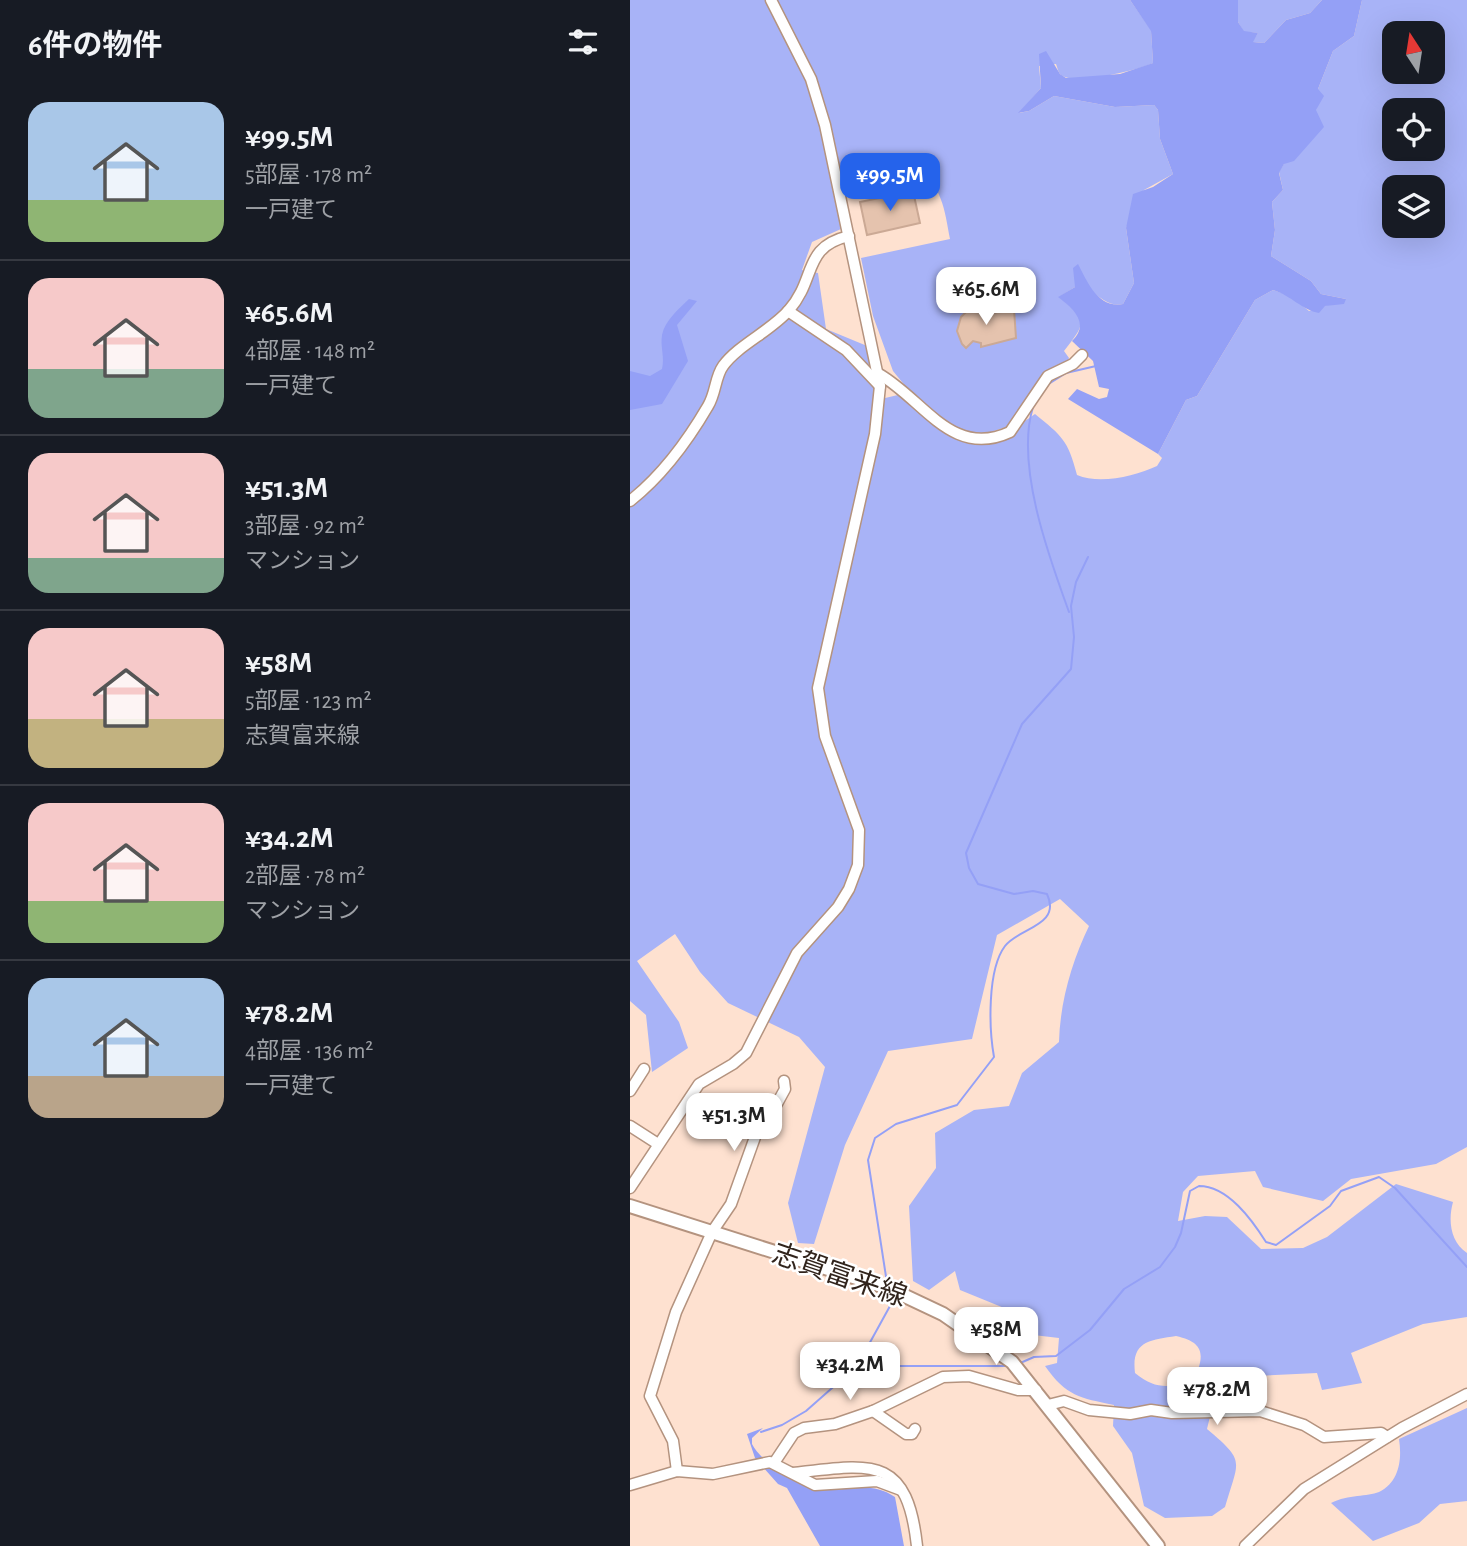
<!DOCTYPE html>
<html lang="ja">
<head>
<meta charset="utf-8">
<style>
	body { margin:0; font-family:"Alegreya Sans","Noto Sans JP",sans-serif; background:#242831; color:#f1f3f6; height:100vh; display:flex; flex-direction:column; font-size:26px; white-space:nowrap }
	* { box-sizing:border-box; margin:0 }
	p { font-size:23px; color:#9ea1a6 }
	.icon { flex:none; width:38px; height:38px; fill:none; stroke:currentColor; stroke-width:2; stroke-linecap:round; stroke-linejoin:round }
	.map { position:relative; flex:1; overflow:hidden }
	.sheet { display:flex; flex-direction:column; background:#171b24; width:630px }
	.sheet>* { flex:none }
	.needle { width:46px; rotate:348deg }
	.buttons { position:absolute; left:752px; top:21px; display:grid; gap:14px }
	.buttons a { display:grid; place-items:center; width:63px; height:63px; border-radius:14px; background:#171b24; box-shadow:0 7px 28px #0002; font-size:35px }
	.price { position:absolute; translate:-50% -60px; padding:0 16px; border-radius:14px; background:#fff; color:#222; font-size:23px; line-height:46px; filter:drop-shadow(0 2px 4px #0008) }
	.price::after { content:''; position:absolute; left:50%; top:42px; width:21px; height:16px; margin-left:-10px; background:inherit; clip-path:polygon(0 0,100% 0,50% 100%) }
	.price.current { background:#2563eb; color:#fff }
	ul { padding:0; list-style:none }
	li { display:flex; align-items:center; gap:21px; height:175px; padding:0 28px }
	li+li { border-top:2px solid #363941 }
	li span { display:grid; place-items:center; flex:none; width:196px; height:140px; border-radius:21px; color:#555 }
	li>.icon { margin-inline-start:auto }
	span .icon { width:84px; height:84px; fill:#fffc; stroke-width:1 }
	li b { font-size:30px }
	h2 { display:flex; justify-content:space-between; align-items:center; height:84px; padding:0 28px; font-size:30px }
	main { display:flex; flex:1; min-height:0 }
	.map>svg:first-child { display:block }
</style>
</head>
<body>
<main>
<section class="sheet">
<h2>6件の物件<svg class="icon" aria-label="filters" viewBox="0 0 24 24"><path d="M4 7h16M4 17h16"/><circle cx="9" cy="7" r="2"/><circle cx="15" cy="17" r="2"/></svg></h2>
<ul>
<li><span style="background:linear-gradient(#a9c7e8 70%,#8fb573 0)"><svg class="icon" aria-label="home" viewBox="0 0 24 24"><path d="M3 11l9-7 9 7M6 9v11h12V9"/></svg></span><div><b>¥99.5M</b><p>5部屋 · 178 m²</p><p>一戸建て</p></div></li>
<li><span style="background:linear-gradient(#f6c9c9 65%,#7fa58c 0)"><svg class="icon" aria-label="home" viewBox="0 0 24 24"><path d="M3 11l9-7 9 7M6 9v11h12V9"/></svg></span><div><b>¥65.6M</b><p>4部屋 · 148 m²</p><p>一戸建て</p></div></li>
<li><span style="background:linear-gradient(#f6c9c9 75%,#7fa58c 0)"><svg class="icon" aria-label="home" viewBox="0 0 24 24"><path d="M3 11l9-7 9 7M6 9v11h12V9"/></svg></span><div><b>¥51.3M</b><p>3部屋 · 92 m²</p><p>マンション</p></div></li>
<li><span style="background:linear-gradient(#f6c9c9 65%,#c2b280 0)"><svg class="icon" aria-label="home" viewBox="0 0 24 24"><path d="M3 11l9-7 9 7M6 9v11h12V9"/></svg></span><div><b>¥58M</b><p>5部屋 · 123 m²</p><p>志賀富来線</p></div></li>
<li><span style="background:linear-gradient(#f6c9c9 70%,#8fb573 0)"><svg class="icon" aria-label="home" viewBox="0 0 24 24"><path d="M3 11l9-7 9 7M6 9v11h12V9"/></svg></span><div><b>¥34.2M</b><p>2部屋 · 78 m²</p><p>マンション</p></div></li>
<li><span style="background:linear-gradient(#a9c7e8 70%,#b9a48a 0)"><svg class="icon" aria-label="home" viewBox="0 0 24 24"><path d="M3 11l9-7 9 7M6 9v11h12V9"/></svg></span><div><b>¥78.2M</b><p>4部屋 · 136 m²</p><p>一戸建て</p></div></li>
</ul>
</section>
<div class="map">
<svg width="837" height="1546" viewBox="0 0 837 1546">
	<rect width="100%" height="100%" fill="#fee1d0"/>
	<!-- green -->
	<g fill="#a8b3f7" fill-rule="evenodd">
		<path d="M0 0H500L521 30 523 63C506 71 451 83 435 77 428 75 428 69 426 64L409 66 411 88 389 113 399 111 424 96 485 107 524 105 528 110 530 139 543 174 514 190 496 228 504 283 493 304C473 308 462 287 445 279V287L429 297C459 321 455 324 434 351L439 358 437 363 417 372 376 427 352 435 337 433 323 427 281 393 263 371 243 316 231 258 320 239C315 213 312 179 283 170L201 182 211 229 182 242 172 270 188 273 196 329 242 348 251 399 272 394 331 441C359 449 383 429 405 414 432 436 438 440 447 475 470 485 505 476 527 466L532 458 528 454 556 400 567 396 625 300 643 290 661 296 679 311 716 299 691 294 681 281 641 256 645 230 642 202 653 190 649 172 686 110 688 89 703 51 724 36 732 0H837V1147L806 1164 721 1179 693 1201 633 1187 625 1171 568 1176 553 1192 548 1221 575 1216 597 1217 631 1249 673 1248 697 1237 766 1184 823 1202C818 1220 820 1242 837 1253V1317L793 1324 721 1353 732 1383 692 1390 687 1373 624 1376 583 1404 577 1429C616 1462 609 1459 595 1507L582 1516 535 1518 514 1506 502 1453 483 1426 484 1405C450 1398 436 1396 415 1366L427 1363 429 1338 395 1334 379 1310 330 1290 325 1271 299 1290 283 1281 279 1206 306 1168 305 1133 344 1110 379 1106 392 1073 429 1042C430 1002 442 961 459 926L430 899 367 935 342 1039 258 1051 215 1145 184 1244 168 1243 158 1203 195 1067 169 1037 98 1003 70 972 45 934 7 961 49 1022 58 1048 22 1072 16 1015 0 1001ZM765 33H803V72H765ZM765 110H803V149H765ZM765 187H803V226H765ZM546 1336C577 1343 574 1357 563 1382 539 1387 525 1390 505 1373 501 1341 520 1340 546 1336Z"/>
		<path d="M608 0H692L680 13 656 20 634 43 622 42 628 33 614 32 608 22Z"/>
		<path d="M837 1408V1501L810 1504 789 1523 743 1541 701 1503C719 1494 737 1497 749 1492 770 1482 772 1458 769 1439Z"/>
	</g>
	<!-- water -->
	<g fill="#94a0f6">
		<path d="M500 0H608V22L614 31 628 33 623 42 634 43 656 20 680 13 692 0H732L724 36 703 51 688 89 694 96 686 110 694 127 664 161 654 164 649 173 653 190 642 202 645 230 641 256 681 281 691 294 716 299 714 304 695 306 689 313C672 310 662 296 643 290L625 300 567 396 556 400 528 454 438 399 447 389 469 399 477 397 479 389 469 387 463 361 442 341C460 324 444 309 428 297L445 287 443 268 448 264C457 281 468 309 493 304L504 283 496 228 503 194 523 187 543 174 530 139 528 110 524 105 485 107 424 96 399 111 388 113 411 88 409 54 416 51 430 74 436 78 490 74 523 63 521 31Z"/>
		<path d="M59 299 67 301 47 325 58 361 32 404 0 410V371L20 376 32 369C35 357 30 347 32 335 35 320 49 309 59 299Z"/>
		<path d="M133 1428 122 1438V1444C131 1463 175 1491 195 1490 222 1490 241 1481 265 1497L274 1546H190L157 1488 148 1484 125 1458 117 1434Z"/>
	</g>
	<g fill="none" stroke-linecap="round" stroke-linejoin="round">
		<!-- stream -->
		<g stroke="#94a0f6" stroke-width="2">
			<path d="M417 385 436 373 466 366"/>
			<path d="M403 407C385 465 419 557 439 612"/>
			<path d="M257 1283 238 1160 245 1138 266 1124 327 1105 364 1057C359 1029 357 970 375 946 388 928 432 926 417 894L403 891 384 894 348 884 339 868 336 853 392 724 441 669 444 637 441 606 446 582 458 557"/>
			<path d="M388 1364 404 1357 426 1356 460 1330 494 1289 530 1267 545 1247 551 1233 560 1191 569 1186C598 1186 622 1220 636 1242L646 1245 700 1206 711 1191 749 1177 765 1188 837 1267"/>
			<path d="M228 1366H379"/>
			<path d="M131 1432 152 1425 176 1411 227 1366 260 1306 259 1295"/>
		</g>
	</g>
	<!-- building -->
	<g fill="#e5c3ae" stroke="#cba995" stroke-width="2">
		<path d="M283 191 290 223 237 235 230 202Z"/>
		<path d="M337 299 344 311 362 313 384 309 386 338 351 347V343L343 341 336 348 332 344 327 331 331 317 337 311 331 301Z"/>
	</g>
	<g fill="none" stroke-linecap="round" stroke-linejoin="round">
		<defs>
			<g id="minor">
				<path d="M158 311 216 350 250 386"/>
				<path d="M249 374C294 400 322 459 380 432L418 376 443 364 452 355"/>
				<path d="M0 501C33 475 57 442 78 406 86 393 85 377 93 366 108 345 141 331 159 310 187 278 172 247 219 236"/>
				<path d="M0 1091 14 1069"/>
				<path d="M0 1126 28 1144"/>
				<path d="M0 1188 69 1084 103 1064 116 1053 167 953 208 907 219 889 228 865 229 830 195 736 188 688 245 434 250 386 195 125 181 79 141 0"/>
				<path d="M418 1405 434 1401 459 1410 500 1414 521 1410 542 1413 630 1411 674 1425 694 1437 751 1433 757 1437"/>
				<path d="M243 1411 276 1434H282L285 1429"/>
				<path d="M144 1463 164 1433 174 1428 205 1424 243 1411 313 1377 339 1376 388 1390H406"/>
				<path d="M47 1471 43 1441 20 1396 46 1312 82 1232 101 1204 129 1126 143 1111 155 1089 154 1081"/>
				<path d="M163 1473C241 1464 277 1454 287 1546"/>
				<path d="M0 1485 47 1471 83 1474 140 1462 185 1485 247 1481 271 1490"/>
				<path d="M615 1546 674 1489 772 1428 837 1394"/>
			</g>
			<path id="major" d="M0 1206 258 1288 313 1314 382 1362 528 1546"/>
		</defs>
		<!-- minor casing -->
		<use href="#minor" stroke="#b4937f" stroke-width="13"/>
		<!-- major casing -->
		<use href="#major" stroke="#b4937f" stroke-width="16"/>
		<!-- minor -->
		<use href="#minor" stroke="#fff" stroke-width="10"/>
		<!-- major -->
		<use href="#major" stroke="#fff" stroke-width="12"/>
	</g>
	<g text-anchor="middle" stroke-width="5" stroke-linejoin="round" paint-order="stroke">
		<!-- street labels -->
		<g font-size="28" fill="#31241c" stroke="#fff">
			<text transform="translate(210 1274) rotate(19)" y="10">志賀富来線</text>
		</g>
	</g>
</svg>
<div class="buttons">
<a><svg class="needle" viewBox="-14 -14 28 28"><path d="M0-13l5 13h-10z" fill="#e53935"/><path d="M0 13l5-13h-10z" fill="#9ea1a6"/></svg></a>
<a><svg class="icon" aria-label="locate" viewBox="0 0 24 24"><circle cx="12" cy="12" r="6"/><path d="M12 2v4M12 18v4M2 12h4M18 12h4"/></svg></a>
<a><svg class="icon" aria-label="layers" viewBox="0 0 24 24"><path d="M12 4l9 5-9 5-9-5zM3 14l9 5 9-5"/></svg></a>
</div>
<b class="price current" style="left:260px;top:213px">¥99.5M</b>
<b class="price" style="left:356px;top:327px">¥65.6M</b>
<b class="price" style="left:104px;top:1153px">¥51.3M</b>
<b class="price" style="left:366px;top:1367px">¥58M</b>
<b class="price" style="left:220px;top:1402px">¥34.2M</b>
<b class="price" style="left:587px;top:1427px">¥78.2M</b>
</div>
</main>
</body>
</html>
